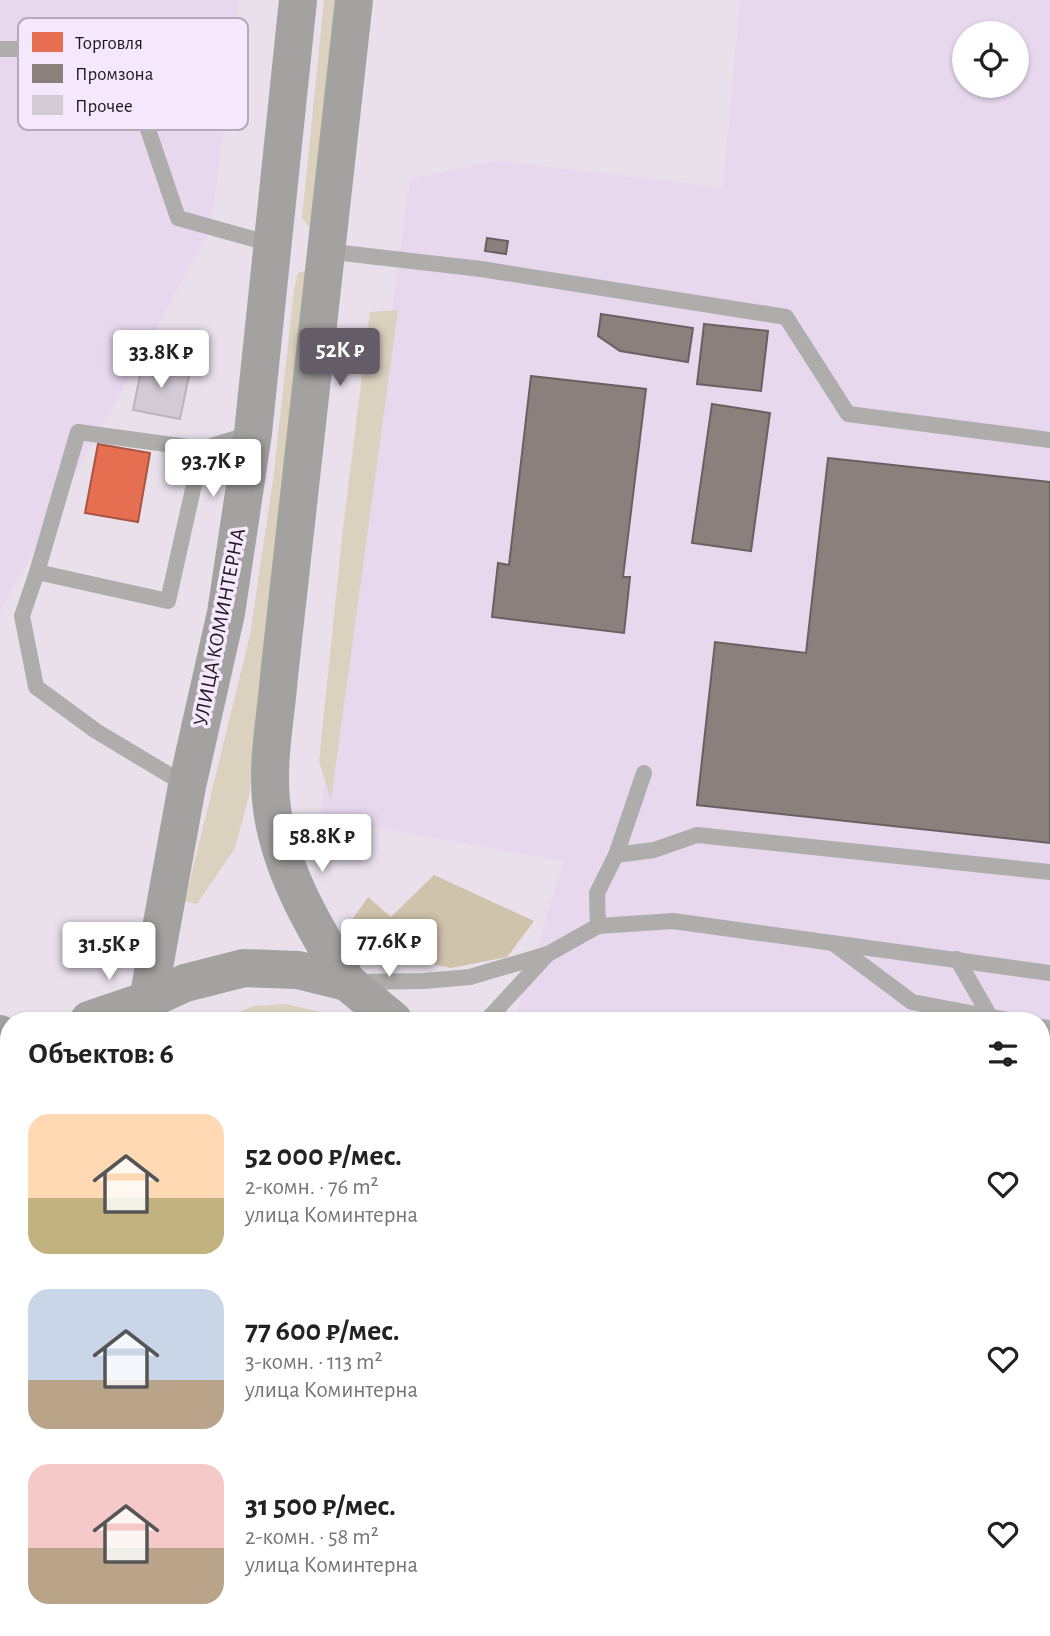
<!DOCTYPE html>
<html lang="ru">
<head>
<meta charset="utf-8">
<style>
	body { margin:0; font-family:"Alegreya Sans",sans-serif; background:#f2f2f2; color:#222; height:100vh; display:flex; flex-direction:column; font-size:26px; white-space:nowrap }
	* { box-sizing:border-box; margin:0 }
	p { font-size:23px; color:#767676 }
	.icon { flex:none; width:38px; height:38px; fill:none; stroke:currentColor; stroke-width:2; stroke-linecap:round; stroke-linejoin:round }
	.map { position:relative; flex:1; overflow:hidden }
	.sheet { position:absolute; left:0px; top:1012px; width:1050px; height:625px; display:flex; flex-direction:column; background:#fff; border-radius:28px 28px 0 0; box-shadow:0 2px 5px #0004 }
	.sheet>* { flex:none }
	.buttons { position:absolute; left:952px; top:21px; display:grid; gap:14px }
	.buttons a { display:grid; place-items:center; width:77px; height:77px; border-radius:50%; background:#fff; box-shadow:0 2px 5px #0004; font-size:35px }
	.price { position:absolute; translate:-50% -60px; padding:0 16px; border-radius:7px; background:#fff; color:#222; font-size:23px; line-height:46px; filter:drop-shadow(0 2px 4px #0008) }
	.price::after { content:''; position:absolute; left:50%; top:42px; width:21px; height:16px; margin-left:-10px; background:inherit; clip-path:polygon(0 0,100% 0,50% 100%) }
	.price.active { background:#645d67; color:#fff }
	ul { padding:0; list-style:none }
	li { display:flex; align-items:center; gap:21px; height:175px; padding:0 28px }
	li span { display:grid; place-items:center; flex:none; width:196px; height:140px; border-radius:21px; color:#555 }
	li>.icon { margin-inline-start:auto }
	span .icon { width:84px; height:84px; fill:#fffc; stroke-width:1 }
	li b { font-size:30px }
	h2 { display:flex; justify-content:space-between; align-items:center; height:84px; padding:0 28px; font-size:30px }
	.map>svg:first-child { display:block }
</style>
</head>
<body>
<div class="map">
<svg width="1050" height="1636" viewBox="0 0 1050 1636">
	<rect width="100%" height="100%" fill="#e9e0ec"/>
	<!-- built -->
	<g fill="#e7d8ee" fill-rule="evenodd">
		<path d="M0 0H239L211 228 0 612Z"/>
		<path d="M740 0H1050V1636H0V1576L9 1570V1628H1041V1020H514L564 861 320 817 410 179 497 161 723 188ZM964 33H1017V86H964Z"/>
	</g>
	<!-- green -->
	<g fill="#dbd1bf">
		<path d="M324 0H341L318 220 309 227 302 218Z"/>
		<path d="M307 270 249 796 235 848 197 904 185 901 250 635 273 480 294 290 298 273Z"/>
		<path d="M398 310 331 800 319 761 343 528 370 312Z"/>
		<path d="M286 1004 317 1011 333 1020H222L253 1006Z"/>
	</g>
	<!-- forest -->
	<g fill="#cfc3ac">
		<path d="M434 875 534 921 507 957 451 968 356 949 349 924 368 897 391 917Z"/>
		<path d="M9 1105V1336L0 1345V1115Z"/>
	</g>
	<!-- shops -->
	<path fill="#e76f51" stroke="#aa5442" stroke-width="2" d="M98 444 150 453 138 522 85 513Z"/>
	<!-- industry -->
	<g fill="#8a817c" stroke="#696160" stroke-width="2">
		<path d="M487 238 508 241 506 254 485 251Z"/>
		<path d="M601 314 693 328 688 362 620 351 598 336Z"/>
		<path d="M704 324 768 331 761 391 697 384Z"/>
		<path d="M531 376 646 389 623 577H630L624 633 492 617 498 563 509 565Z"/>
		<path d="M712 404 770 413 751 551 692 543Z"/>
		<path d="M828 458 1050 482V843L697 805 715 642 806 653Z"/>
		<path d="M1041 1042 1050 1044V1082L1041 1080Z"/>
		<path d="M263 1628H384L381 1636H261Z"/>
		<path d="M708 1628H827L825 1636H706Z"/>
	</g>
	<!-- building -->
	<path fill="#d2cad4" stroke="#bbb4be" stroke-width="2" d="M143 361 190 371 180 419 133 410Z"/>
	<g fill="none" stroke-linecap="round" stroke-linejoin="round">
		<!-- service -->
		<g stroke="#aeadab" stroke-width="16">
			<path d="M0 49H41L136 94 178 218 271 244"/>
			<path d="M325 251 481 269 786 317 848 414 1050 440"/>
			<path d="M37 572 78 432 202 449"/>
			<path d="M186 785 96 731 36 687 22 616 37 572 168 601 202 449 250 434"/>
			<path d="M616 855 654 850 697 835 1050 872"/>
			<path d="M598 926 597 893 616 855 644 773"/>
			<path d="M833 943 912 1002 1008 1020"/>
			<path d="M957 959 992 1020"/>
			<path d="M356 982 424 981 470 977 548 954 598 926 673 921 1050 973"/>
			<path d="M487 1020 546 956"/>
			<path d="M1041 1027 1050 1028"/>
			<path d="M1041 1090 1050 1092"/>
			<path d="M903 1628 915 1636"/>
			<path d="M149 1636 151 1628"/>
			<path d="M884 1636 887 1628"/>
		</g>
		<!-- tertiary -->
		<path stroke="#aeadab" stroke-width="38" d="M0 1358 9 1350"/>
		<!-- secondary -->
		<g stroke="#a4a2a0" stroke-width="38">
			<path d="M347 982C314 927 277 866 271 800 267 759 276 716 279 676L354 0"/>
			<path d="M89 1020 148 1000 185 983 244 968 298 970 347 982 393 1020"/>
			<path d="M143 1020 148 1000 187 786 226 613 253 433 298 0"/>
			<path d="M0 1034 9 1038"/>
		</g>
	</g>
	<g text-anchor="middle" stroke-width="7" stroke-linejoin="round" paint-order="stroke">
		<!-- street labels -->
		<g font-size="21" fill="#1c161f" stroke="#f6e8fc">
			<text transform="translate(219 627) rotate(-79)" y="7">УЛИЦА КОМИНТЕРНА</text>
		</g>
	</g>
	<!-- legend -->
	<rect x="18" y="18" width="230" height="112" rx="10" fill="#f6e8fc" stroke="#b5a9ba" stroke-width="2"/>
	<rect x="32" y="32" width="31" height="20" fill="#e76f51"/>
	<rect x="32" y="64" width="31" height="19" fill="#8a817c"/>
	<rect x="32" y="95" width="31" height="20" fill="#d2cad4"/>
	<g font-size="19" fill="#1c161f">
		<text x="75" y="49">Торговля</text>
		<text x="75" y="80">Промзона</text>
		<text x="75" y="112">Прочее</text>
	</g>
</svg>
<div class="buttons">
<a><svg class="icon" aria-label="locate" viewBox="0 0 24 24"><circle cx="12" cy="12" r="6"/><path d="M12 2v4M12 18v4M2 12h4M18 12h4"/></svg></a>
</div>
<b class="price active" style="left:340px;top:388px">52K ₽</b>
<b class="price" style="left:161px;top:390px">33.8K ₽</b>
<b class="price" style="left:213px;top:499px">93.7K ₽</b>
<b class="price" style="left:322px;top:874px">58.8K ₽</b>
<b class="price" style="left:389px;top:979px">77.6K ₽</b>
<b class="price" style="left:109px;top:982px">31.5K ₽</b>
<section class="sheet">
<h2>Объектов: 6<svg class="icon" aria-label="filters" viewBox="0 0 24 24"><path d="M4 7h16M4 17h16"/><circle cx="9" cy="7" r="2"/><circle cx="15" cy="17" r="2"/></svg></h2>
<ul>
<li><span style="background:linear-gradient(#ffd9b3 60%,#c2b280 0)"><svg class="icon" aria-label="home" viewBox="0 0 24 24"><path d="M3 11l9-7 9 7M6 9v11h12V9"/></svg></span><div><b>52 000 ₽/мес.</b><p>2-комн. · 76 m²</p><p>улица Коминтерна</p></div><svg class="icon" aria-label="heart" viewBox="0 0 24 24"><path d="M12 20l-8-8c-3-5 5-10 8-4 3-6 11-1 8 4z"/></svg></li>
<li><span style="background:linear-gradient(#c9d6e8 65%,#b9a48a 0)"><svg class="icon" aria-label="home" viewBox="0 0 24 24"><path d="M3 11l9-7 9 7M6 9v11h12V9"/></svg></span><div><b>77 600 ₽/мес.</b><p>3-комн. · 113 m²</p><p>улица Коминтерна</p></div><svg class="icon" aria-label="heart" viewBox="0 0 24 24"><path d="M12 20l-8-8c-3-5 5-10 8-4 3-6 11-1 8 4z"/></svg></li>
<li><span style="background:linear-gradient(#f6c9c9 60%,#b9a48a 0)"><svg class="icon" aria-label="home" viewBox="0 0 24 24"><path d="M3 11l9-7 9 7M6 9v11h12V9"/></svg></span><div><b>31 500 ₽/мес.</b><p>2-комн. · 58 m²</p><p>улица Коминтерна</p></div><svg class="icon" aria-label="heart" viewBox="0 0 24 24"><path d="M12 20l-8-8c-3-5 5-10 8-4 3-6 11-1 8 4z"/></svg></li>
</ul>
</section>
</div>
</body>
</html>
